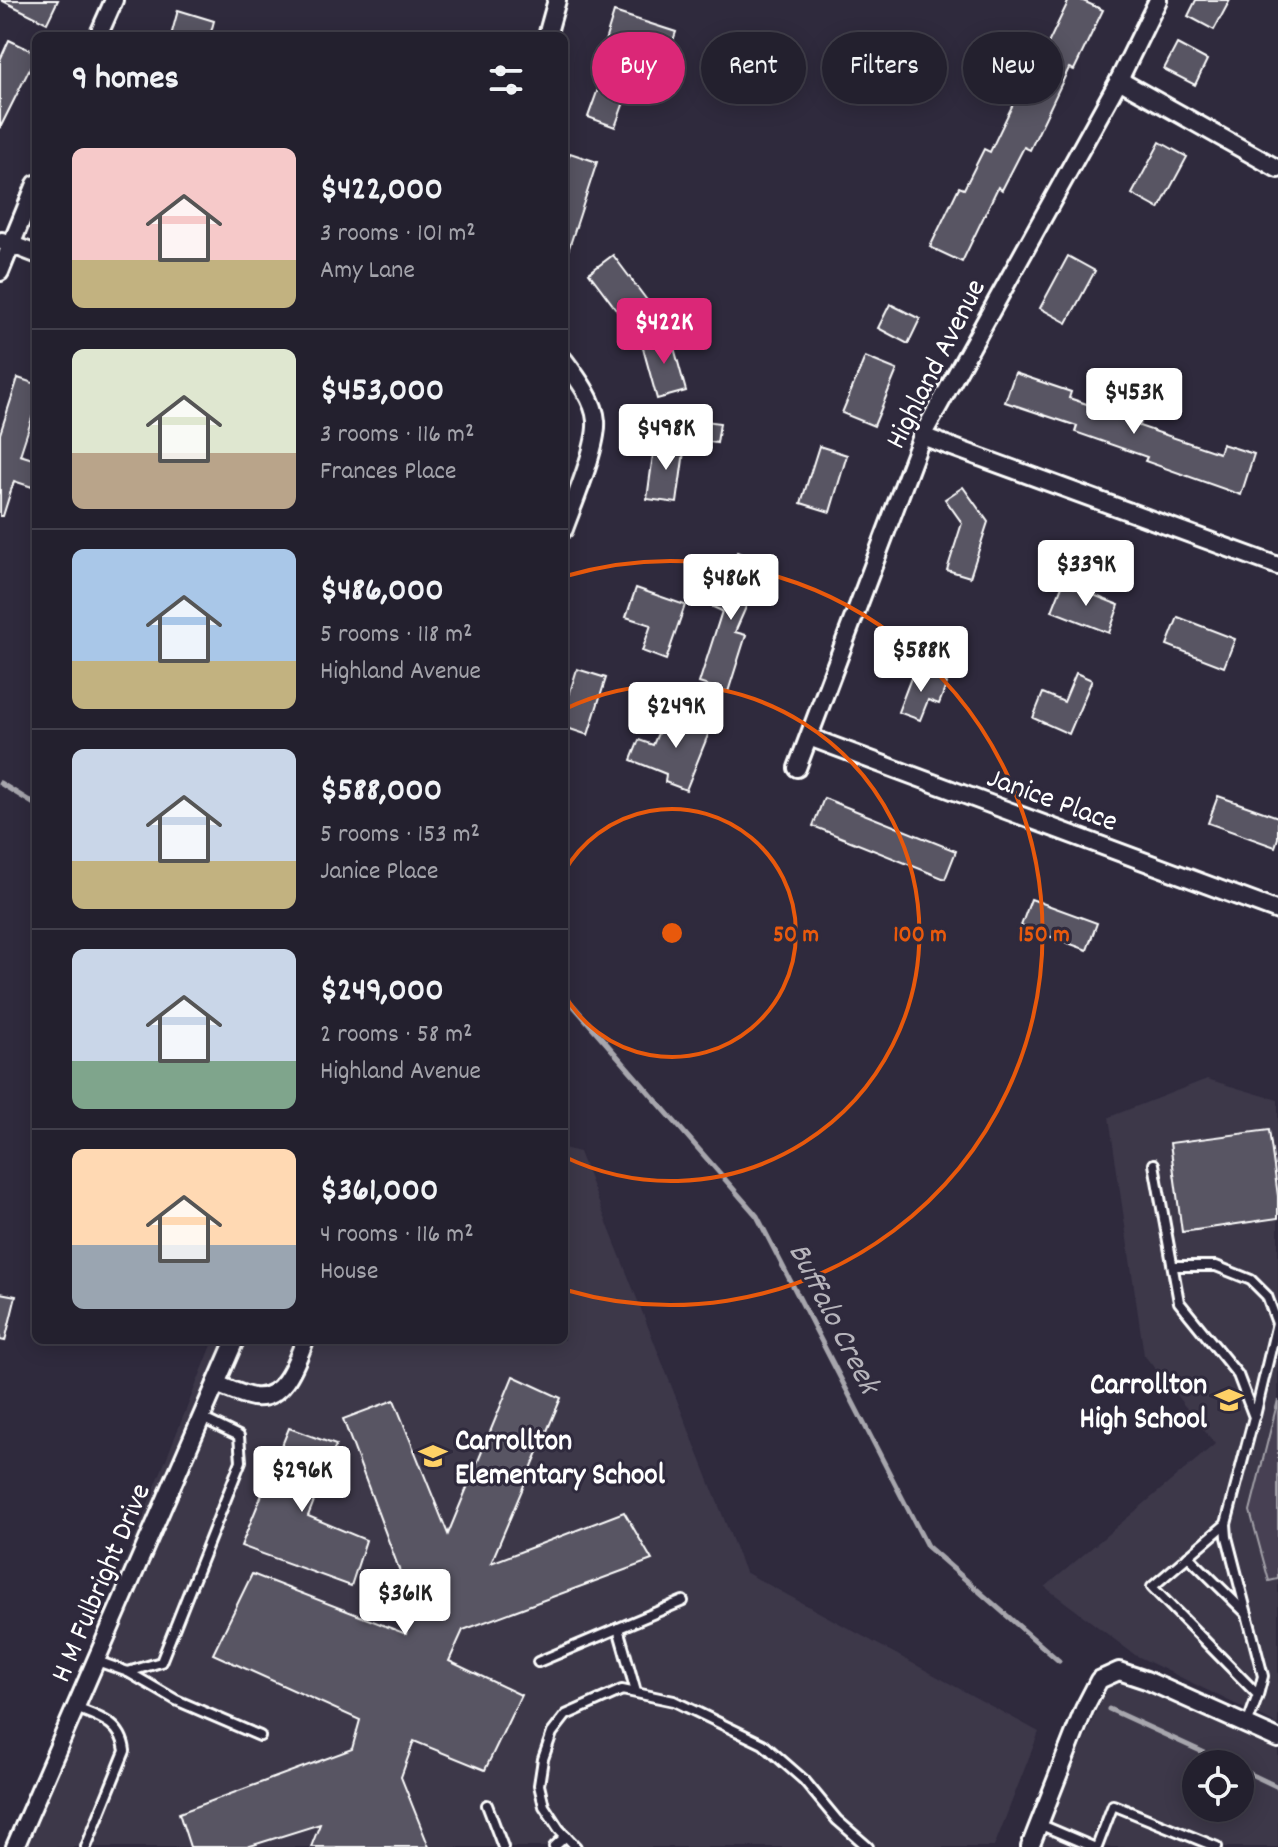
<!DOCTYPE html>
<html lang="en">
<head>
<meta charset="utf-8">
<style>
	body { margin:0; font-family:Dekko,sans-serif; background:#2b2836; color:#f1f3f6; height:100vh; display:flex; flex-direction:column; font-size:30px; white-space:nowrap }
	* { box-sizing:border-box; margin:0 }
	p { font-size:26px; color:#a3a3aa }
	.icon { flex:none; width:44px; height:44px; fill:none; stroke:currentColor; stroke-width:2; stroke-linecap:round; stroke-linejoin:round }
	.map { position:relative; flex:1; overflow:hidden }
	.side { position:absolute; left:32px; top:32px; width:536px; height:1312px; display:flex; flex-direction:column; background:#23202e; border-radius:12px; box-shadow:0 4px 20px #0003,0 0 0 2px #403e4a }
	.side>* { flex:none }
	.guide { position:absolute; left:592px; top:32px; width:566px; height:72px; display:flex; gap:16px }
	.controls { position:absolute; left:1182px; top:1750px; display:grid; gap:16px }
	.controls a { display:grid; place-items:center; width:72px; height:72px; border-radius:50%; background:#23202e; box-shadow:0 4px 20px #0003,0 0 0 2px #403e4a; font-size:40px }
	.price { position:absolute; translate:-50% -68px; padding:0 18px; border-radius:8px; background:#fff; color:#222; font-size:26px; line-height:52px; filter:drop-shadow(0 2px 4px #0008) }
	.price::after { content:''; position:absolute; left:50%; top:48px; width:24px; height:18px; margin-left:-12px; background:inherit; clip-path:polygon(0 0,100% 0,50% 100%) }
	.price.active { background:#db2777; color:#fff }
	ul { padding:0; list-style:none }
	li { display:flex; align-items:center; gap:24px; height:200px; padding:0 40px }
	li+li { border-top:2px solid #403e4a }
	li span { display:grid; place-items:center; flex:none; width:224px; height:160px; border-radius:12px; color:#555 }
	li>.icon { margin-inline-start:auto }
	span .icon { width:96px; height:96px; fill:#fffc; stroke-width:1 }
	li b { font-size:34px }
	h2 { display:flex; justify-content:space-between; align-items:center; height:96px; padding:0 40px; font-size:34px }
	.chip { padding:0 28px; border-radius:36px; background:#23202e; box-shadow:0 4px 20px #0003,0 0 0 2px #403e4a; font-size:28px; line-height:72px }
	.chip.active { background:#db2777; color:#fff }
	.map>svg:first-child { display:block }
</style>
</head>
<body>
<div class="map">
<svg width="1278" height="1847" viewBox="0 0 1278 1847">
	<rect width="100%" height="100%" fill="#2f2a3d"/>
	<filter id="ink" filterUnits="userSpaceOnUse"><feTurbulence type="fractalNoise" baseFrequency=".0125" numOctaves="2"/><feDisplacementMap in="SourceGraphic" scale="16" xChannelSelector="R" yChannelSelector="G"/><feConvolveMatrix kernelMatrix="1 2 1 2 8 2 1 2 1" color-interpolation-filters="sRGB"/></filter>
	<g filter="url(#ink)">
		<!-- built -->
		<g fill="#3c3749" fill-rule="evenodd">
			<path d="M1207 1079 1278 1100V1725L1135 1655 1045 1587 1215 1444 1144 1355 1109 1117Z"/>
			<path d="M564 1148 579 1152 745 1572 1039 1732 994 1847H10L214 1340H564Z"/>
			<path d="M1122 1681 1278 1750V1847H1040L1107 1686ZM1196 1764H1240V1808H1196Z"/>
		</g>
		<!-- green -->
		<path fill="#464152" stroke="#a2a0a8" stroke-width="2" d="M1278 1400V1579L1269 1581 1250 1511Z"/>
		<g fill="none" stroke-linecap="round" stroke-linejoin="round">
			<!-- stream -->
			<g stroke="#a7a6ad" stroke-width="5">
				<path d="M0 783 36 805"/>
				<path d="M564 995 757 1216 927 1546 1059 1661"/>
				<path d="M1109 1709 1229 1764"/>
				<path d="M1240 1769 1278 1787"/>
			</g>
		</g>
		<!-- building -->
		<g fill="#595564" stroke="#fff" stroke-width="2">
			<path d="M1 0H58L47 23Z"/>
			<path d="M1069 0H1081L1103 10 1074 70 1069 68 1030 150 1024 147 1002 190 998 187 962 262 930 247 959 187 964 189 984 149 990 152 1027 75 1032 77Z"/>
			<path d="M1196 0H1230L1214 30 1188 16Z"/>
			<path d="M178 10 214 21 210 36H171Z"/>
			<path d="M614 12 676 32 666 61 605 41Z"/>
			<path d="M9 40 36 53V56L0 128V60Z"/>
			<path d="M1177 44 1207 60 1195 85 1164 69Z"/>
			<path d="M606 67 633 77 615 127 588 117Z"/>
			<path d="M1160 142 1187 157 1159 209 1132 194Z"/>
			<path d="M570 153 597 162 567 254 564 253V169Z"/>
			<path d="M613 255 649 303 625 321 589 273Z"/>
			<path d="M1068 256 1095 271 1067 323 1040 308Z"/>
			<path d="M890 304 920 319 908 344 878 328Z"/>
			<path d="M670 333 686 391 657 399 641 341Z"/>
			<path d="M865 357 897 370 874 426 842 413Z"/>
			<path d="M1015 373 1071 392 1069 398 1141 422 1139 426 1219 453 1222 444 1254 454 1241 495 1145 461 1147 457 1075 432 1077 426 1005 402Z"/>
			<path d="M18 378 36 384V406L20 455 36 460V475L32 487 14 481 3 516H0V434Z"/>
			<path d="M692 419 720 423 717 443 690 439Z"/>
			<path d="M655 440 685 444 677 503 647 499Z"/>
			<path d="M819 446 847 455 830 512 801 503Z"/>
			<path d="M963 487 988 522 970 577 947 570 962 523 945 499Z"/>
			<path d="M737 552 765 564 735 632 746 635 728 692 699 683 722 611 713 607Z"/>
			<path d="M1063 583 1119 605 1109 633 1052 611Z"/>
			<path d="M636 588 685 605 666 660 642 651 651 625 626 617Z"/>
			<path d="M1178 617 1235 639 1224 667 1167 645Z"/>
			<path d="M577 669 606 678 588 735 564 727V712Z"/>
			<path d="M914 670 947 683 939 704 928 700 920 720 898 712Z"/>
			<path d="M1076 673 1092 680 1069 734 1033 718 1043 693 1064 702Z"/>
			<path d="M693 712 714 720 686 790 665 782 666 774 631 760 639 740 653 745 664 719 687 728Z"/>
			<path d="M1218 796 1278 817V838L1275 847 1208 823Z"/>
			<path d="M824 798 956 851 945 879 813 826Z"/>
			<path d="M1031 899 1097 923 1087 950 1021 926Z"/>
			<path d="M1269 1130 1278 1196V1218L1182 1232 1170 1143Z"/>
			<path d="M0 1293 16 1296 5 1341 0 1340Z"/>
			<path d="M513 1376 561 1398 491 1563 624 1512 652 1560 463 1630 449 1661 521 1695 485 1770 414 1741 401 1777 429 1847H311L320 1824 247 1847H190L179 1813 352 1749 360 1720 213 1654 252 1574 406 1634 412 1604 343 1419 394 1400 448 1534Z"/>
			<path d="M289 1428 336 1445 308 1516 366 1540 351 1586 241 1546Z"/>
		</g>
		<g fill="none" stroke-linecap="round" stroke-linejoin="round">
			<defs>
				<g id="service">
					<path d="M1154 1164 1179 1302 1238 1375 1254 1417 1226 1524 1152 1587 1258 1695 1247 1725"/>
					<path d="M1173 1266H1216L1251 1280 1267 1296 1277 1323 1255 1416"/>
					<path d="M1226 1524 1227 1537 1263 1676 1258 1695"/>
					<path d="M1188 1556 1247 1614"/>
					<path d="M618 1628 636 1692"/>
					<path d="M97 1661 128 1672 161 1662 241 1461 239 1436 202 1418"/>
					<path d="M538 1662 683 1601"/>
					<path d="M128 1672 176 1700 260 1736"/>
					<path d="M76 1708C99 1717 122 1723 125 1751L86 1847"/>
					<path d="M487 1805 503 1847"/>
					<path d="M1039 1824 1093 1847"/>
					<path d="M554 1847 566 1836"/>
					<path d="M576 1847 559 1829 544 1806 539 1785 543 1759 552 1733 566 1715 622 1690 674 1701 763 1744 804 1780 837 1820 868 1847"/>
					<path d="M1097 1847 1113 1805 1217 1847"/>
				</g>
				<g id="minor">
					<path d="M98 36 114 0"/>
					<path d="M547 36 557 0"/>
					<path d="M1119 80 1278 169"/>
					<path d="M2 241 36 254"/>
					<path d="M0 272 36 184"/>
					<path d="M564 360C576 376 595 401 596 421 598 446 573 504 564 529"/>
					<path d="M922 436 1278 566"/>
					<path d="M809 737 1278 911"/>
					<path d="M797 768 922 436 1119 80 1158 0"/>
					<path d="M216 1384C227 1388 241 1395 253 1397 284 1401 296 1363 305 1340"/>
					<path d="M15 1847 235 1340"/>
					<path d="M1030 1847 1084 1709 1099 1680 1119 1671 1146 1680 1278 1739"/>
				</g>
			</defs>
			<!-- service casing -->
			<use href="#service" stroke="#fff" stroke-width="14"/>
			<!-- minor casing -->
			<use href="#minor" stroke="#fff" stroke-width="22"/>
			<!-- service -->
			<use href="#service" stroke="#2f2a3d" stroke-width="8"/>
			<!-- minor -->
			<use href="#minor" stroke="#2f2a3d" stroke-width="16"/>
		</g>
	</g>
	<!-- distance rings -->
	<g fill="none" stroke="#e8590c" stroke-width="4">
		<path d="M564 872A124 124 0 1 1 564 994"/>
		<path d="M565 709A248 248 0 1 1 565 1157"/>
		<path d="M566 576A372 372 0 1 1 566 1290"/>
	</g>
	<!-- icons -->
	<defs>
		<symbol id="school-bare" viewBox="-9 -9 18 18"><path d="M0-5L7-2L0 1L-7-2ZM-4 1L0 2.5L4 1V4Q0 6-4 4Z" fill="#ffd166" stroke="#2f2a3d" stroke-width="2.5" paint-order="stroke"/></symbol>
	</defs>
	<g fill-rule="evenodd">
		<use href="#school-bare" x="1209" y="1380" width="40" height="40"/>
		<use href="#school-bare" x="413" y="1436" width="40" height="40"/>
	</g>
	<g text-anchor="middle" stroke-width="6" stroke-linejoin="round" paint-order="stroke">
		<!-- street labels -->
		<g font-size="30" fill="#fff" stroke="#2f2a3d">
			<text transform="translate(934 363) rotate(-63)" y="10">Highland Avenue</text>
			<text transform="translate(1053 798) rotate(20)" y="10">Janice Place</text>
			<text transform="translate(99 1582) rotate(-67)" y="10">H M Fulbright Drive</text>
		</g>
		<!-- poi labels -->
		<g font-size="30" font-weight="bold" fill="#fff" stroke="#2f2a3d" text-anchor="end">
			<text x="1207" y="1393">Carrollton<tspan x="1207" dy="34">High School</tspan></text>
			<text x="455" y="1449" text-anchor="start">Carrollton<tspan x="455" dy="34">Elementary School</tspan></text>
		</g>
		<!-- water labels -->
		<g font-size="32" font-style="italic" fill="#b6b4bb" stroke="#2f2a3d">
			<text transform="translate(836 1317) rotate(63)" y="11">Buffalo Creek</text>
		</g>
	</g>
	<circle cx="672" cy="933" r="12" fill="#e8590c" stroke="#2f2a3d" stroke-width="4"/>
	<g font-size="24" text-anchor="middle" font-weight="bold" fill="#e8590c" stroke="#2f2a3d" stroke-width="6" stroke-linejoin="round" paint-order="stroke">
		<text x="796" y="941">50 m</text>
		<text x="920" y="941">100 m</text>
		<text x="1044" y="941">150 m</text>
	</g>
</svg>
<div class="controls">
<a><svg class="icon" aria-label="locate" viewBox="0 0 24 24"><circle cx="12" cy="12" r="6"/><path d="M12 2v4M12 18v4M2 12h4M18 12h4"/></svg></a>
</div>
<b class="price active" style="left:664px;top:366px">$422K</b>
<b class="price" style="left:1134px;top:436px">$453K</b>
<b class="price" style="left:666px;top:472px">$498K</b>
<b class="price" style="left:1086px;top:608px">$339K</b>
<b class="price" style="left:731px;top:622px">$486K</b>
<b class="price" style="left:921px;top:694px">$588K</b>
<b class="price" style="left:676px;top:750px">$249K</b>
<b class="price" style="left:302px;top:1514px">$296K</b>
<b class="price" style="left:405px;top:1637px">$361K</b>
<div class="guide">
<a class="chip active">Buy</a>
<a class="chip">Rent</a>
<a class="chip">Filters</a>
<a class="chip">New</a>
</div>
<section class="side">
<h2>9 homes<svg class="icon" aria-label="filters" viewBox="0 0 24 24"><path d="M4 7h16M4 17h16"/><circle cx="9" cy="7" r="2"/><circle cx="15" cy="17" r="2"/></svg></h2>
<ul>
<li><span style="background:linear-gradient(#f6c9c9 70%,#c2b280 0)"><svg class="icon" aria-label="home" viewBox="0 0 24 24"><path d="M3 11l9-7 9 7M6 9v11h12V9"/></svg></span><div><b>$422,000</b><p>3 rooms · 101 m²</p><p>Amy Lane</p></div></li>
<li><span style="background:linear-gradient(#dfe7d0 65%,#b9a48a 0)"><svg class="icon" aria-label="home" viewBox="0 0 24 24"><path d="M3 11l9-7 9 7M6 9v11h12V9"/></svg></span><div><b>$453,000</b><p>3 rooms · 116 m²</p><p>Frances Place</p></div></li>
<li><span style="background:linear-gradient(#a9c7e8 70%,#c2b280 0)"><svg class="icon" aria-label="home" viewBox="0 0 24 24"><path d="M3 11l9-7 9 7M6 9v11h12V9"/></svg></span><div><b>$486,000</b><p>5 rooms · 118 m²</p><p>Highland Avenue</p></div></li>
<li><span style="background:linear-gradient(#c9d6e8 70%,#c2b280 0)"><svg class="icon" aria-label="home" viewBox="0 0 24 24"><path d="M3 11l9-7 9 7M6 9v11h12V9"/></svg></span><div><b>$588,000</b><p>5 rooms · 153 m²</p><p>Janice Place</p></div></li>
<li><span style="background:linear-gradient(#c9d6e8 70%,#7fa58c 0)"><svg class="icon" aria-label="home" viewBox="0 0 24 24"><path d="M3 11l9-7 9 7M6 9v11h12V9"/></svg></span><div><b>$249,000</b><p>2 rooms · 58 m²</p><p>Highland Avenue</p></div></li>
<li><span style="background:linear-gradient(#ffd9b3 60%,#9aa5b1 0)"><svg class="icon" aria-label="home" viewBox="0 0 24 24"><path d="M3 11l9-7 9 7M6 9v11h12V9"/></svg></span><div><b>$361,000</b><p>4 rooms · 116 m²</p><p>House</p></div></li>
</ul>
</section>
</div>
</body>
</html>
